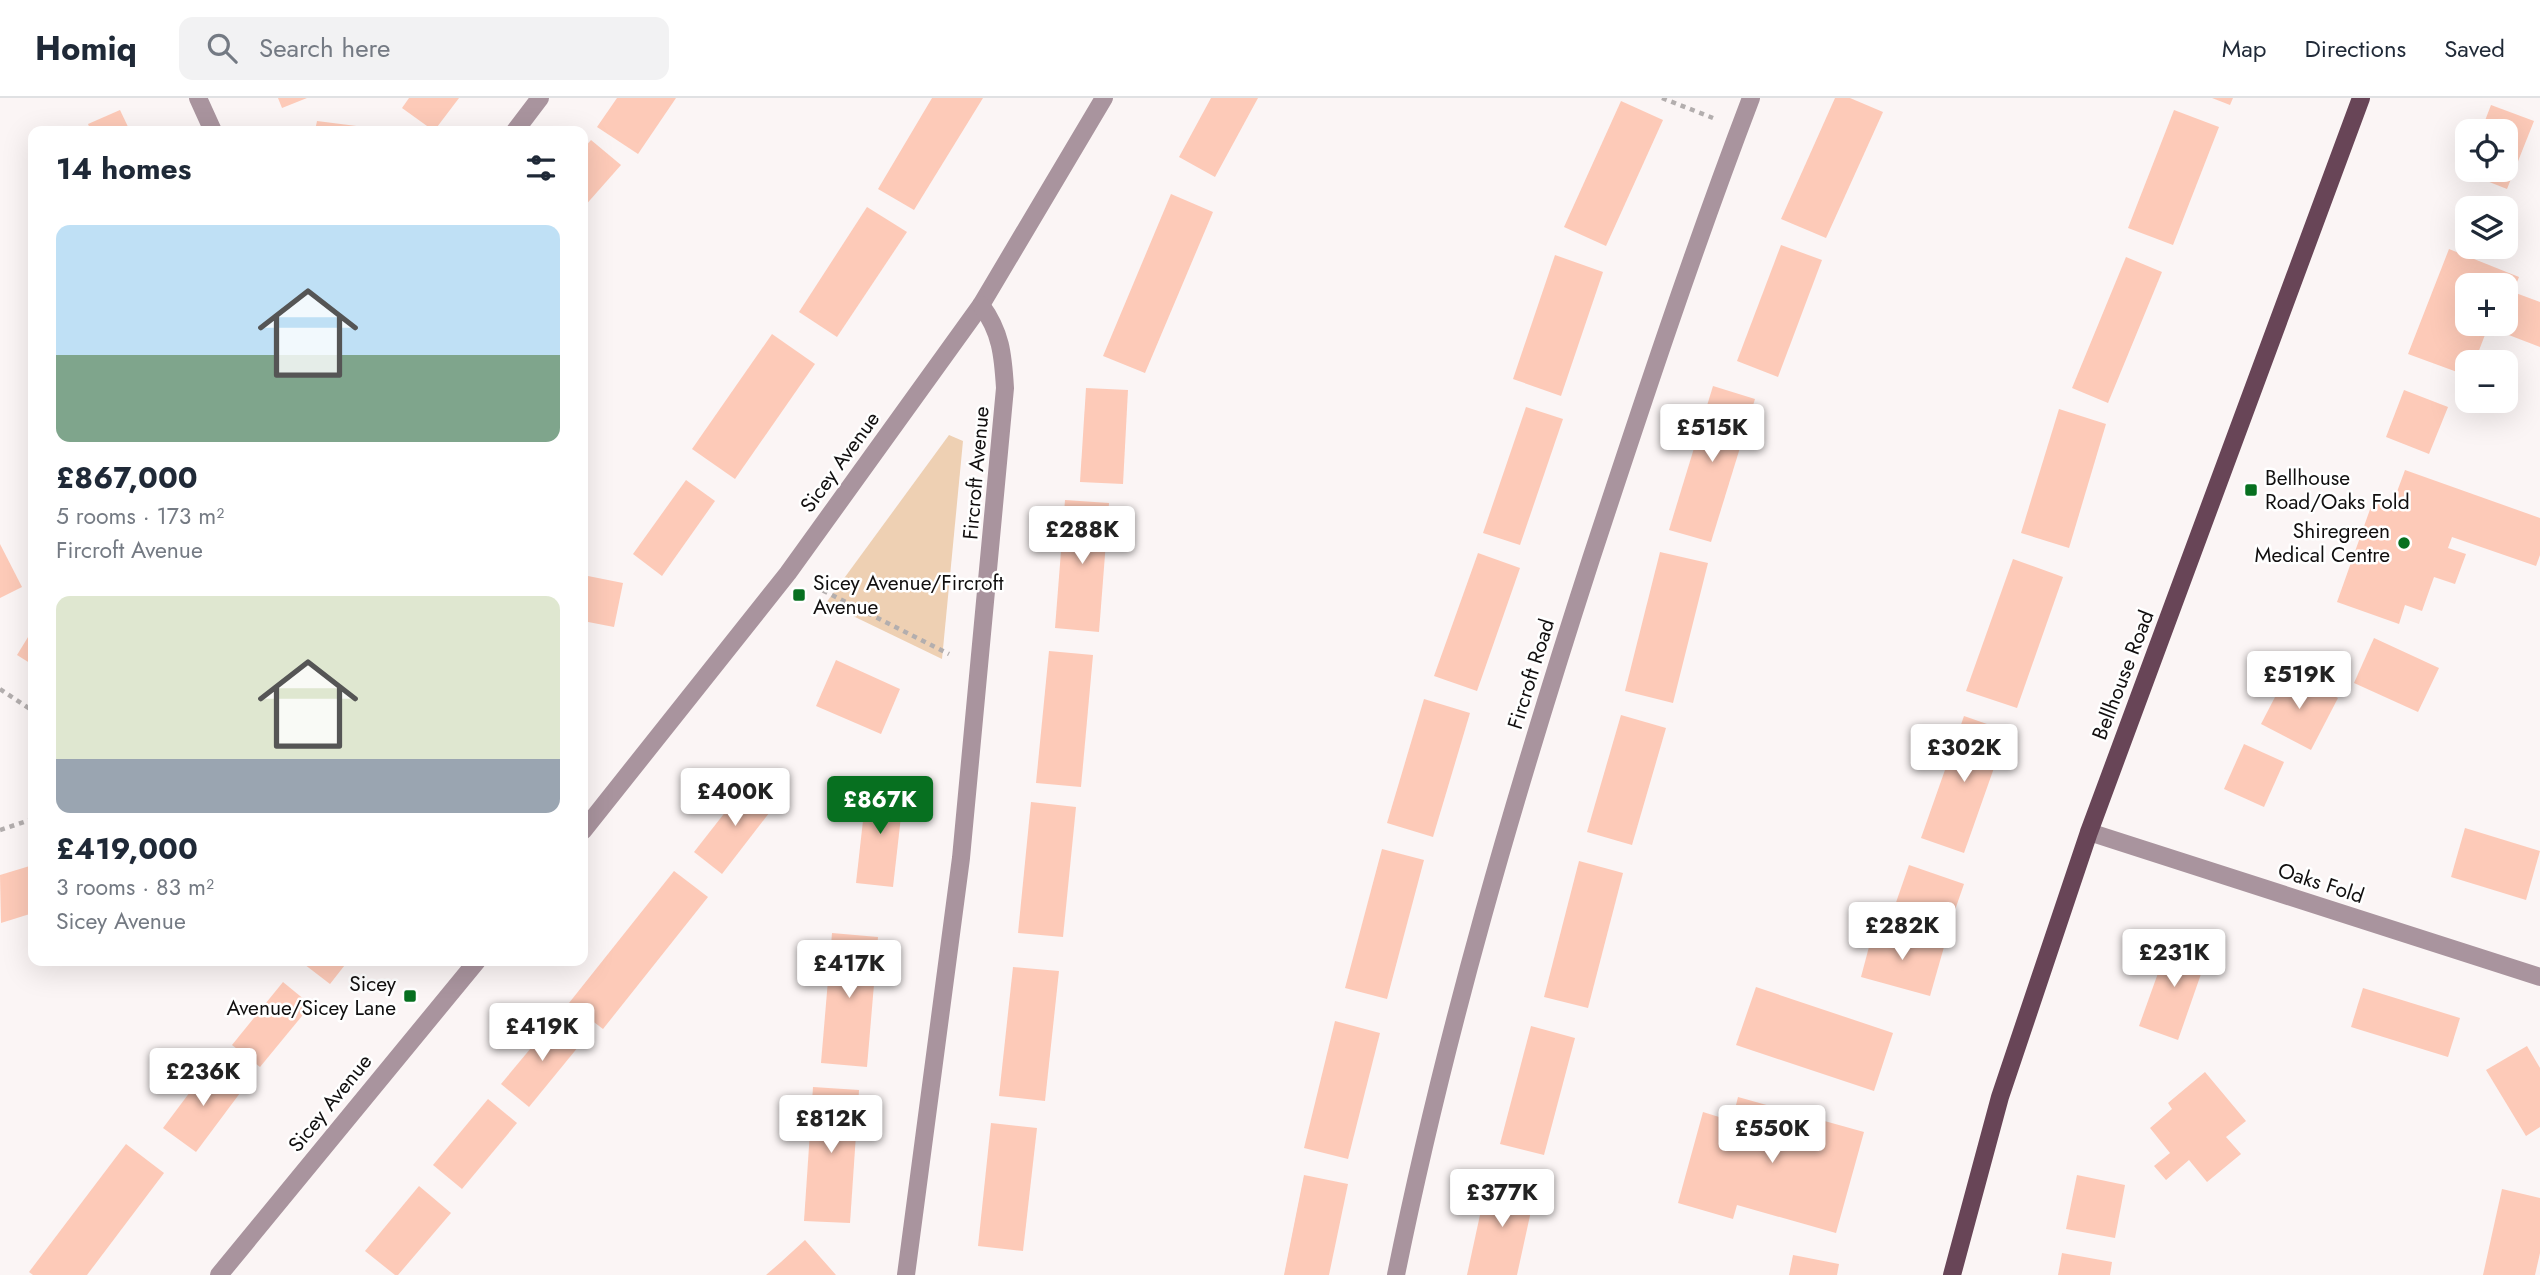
<!DOCTYPE html>
<html lang="en">
<head>
<meta charset="utf-8">
<style>
	body { margin:0; font-family:Jost,sans-serif; background:#f2f2f3; color:#1f2937; height:100vh; display:flex; flex-direction:column; font-size:26px; white-space:nowrap }
	* { box-sizing:border-box; margin:0 }
	p { font-size:23px; color:#747a83 }
	.icon { flex:none; width:38px; height:38px; fill:none; stroke:currentColor; stroke-width:2; stroke-linecap:round; stroke-linejoin:round }
	.map { position:relative; flex:1; overflow:hidden }
	.sheet { position:absolute; left:28px; top:28px; width:560px; height:840px; display:flex; flex-direction:column; background:#fff; border-radius:14px; box-shadow:0 7px 28px #0002 }
	.sheet>* { flex:none }
	.fabs { position:absolute; left:2455px; top:21px; display:grid; gap:14px }
	.fabs a { display:grid; place-items:center; width:63px; height:63px; border-radius:14px; background:#fff; box-shadow:0 7px 28px #0002; font-size:35px }
	.price { position:absolute; translate:-50% -60px; padding:0 16px; border-radius:7px; background:#fff; color:#222; font-size:23px; line-height:46px; filter:drop-shadow(0 2px 4px #0008) }
	.price::after { content:''; position:absolute; left:50%; top:42px; width:21px; height:16px; margin-left:-10px; background:inherit; clip-path:polygon(0 0,100% 0,50% 100%) }
	.price.active { background:#077020; color:#fff }
	ul { padding:0; list-style:none }
	li { display:grid; align-content:center; gap:14px; height:371px; padding:0 28px }
	li span { display:grid; place-items:center; height:217px; border-radius:14px; color:#555 }
	li>.icon { margin-inline-start:auto }
	span .icon { width:126px; height:126px; fill:#fffc; stroke-width:1 }
	li b { font-size:30px }
	h2 { display:flex; justify-content:space-between; align-items:center; height:84px; padding:0 28px; font-size:30px }
	header { display:flex; align-items:center; gap:42px; box-sizing:border-box; height:98px; padding:0 35px; background:#fff; border-bottom:2px solid #e0e1e3 }
	header strong { font-size:33px }
	nav { display:flex; gap:38px; margin-inline-start:auto; font-size:24px }
	.search { width:490px; height:63px; background:#f2f2f3; display:flex; align-items:center; gap:18px; box-sizing:border-box; padding:0 24px; border-radius:14px; color:#747a83; font-size:26px }
	.map>svg:first-child { display:block }
</style>
</head>
<body>
<header>
<strong>Homiq</strong>
<div class="search"><svg class="icon" aria-label="search" viewBox="0 0 24 24"><circle cx="10" cy="10" r="6"/><path d="M15 15l6 6"/></svg>Search here</div>
<nav><a>Map</a><a>Directions</a><a>Saved</a></nav>
</header>
<div class="map">
<svg width="2540" height="1177" viewBox="0 0 2540 1177">
	<rect width="100%" height="100%" fill="#fbf5f5"/>
	<!-- green -->
	<path fill="#eed0b3" d="M949 337 963 343 942 561 826 505Z"/>
	<!-- building -->
	<g fill="#fdcab8" fill-rule="evenodd">
		<path d="M278 0H307L282 10Z"/>
		<path d="M409 0H459L434 33 402 10Z"/>
		<path d="M617 0H676L638 56 597 29Z"/>
		<path d="M932 0H983L914 112 878 91Z"/>
		<path d="M1211 0H1258L1215 79 1179 59Z"/>
		<path d="M1835 0H1850L1883 14 1826 140 1781 121Z"/>
		<path d="M2212 0H2233L2230 7Z"/>
		<path d="M1621 3 1663 22 1606 148 1564 129Z"/>
		<path d="M2491 7 2534 23 2507 91 2464 74 2467 67 2468 72H2506V33H2481Z"/>
		<path d="M120 12 130 33H91L88 26Z"/>
		<path d="M2174 12 2219 29 2173 147 2128 130Z"/>
		<path d="M317 23 388 32 387 33H315Z"/>
		<path d="M591 42 621 67 583 110V51Z"/>
		<path d="M1171 96 1213 114 1145 275 1103 258Z"/>
		<path d="M2469 100 2497 110H2468V141L2456 138Z"/>
		<path d="M867 109 907 134 837 239 799 214Z"/>
		<path d="M2506 113 2515 116 2506 142Z"/>
		<path d="M1781 147 1822 162 1778 279 1737 263Z"/>
		<path d="M2449 151 2519 179 2513 194 2540 204V249L2488 229 2478 255 2496 264H2468V278L2408 256ZM2468 187H2506V226H2468Z"/>
		<path d="M1555 157 1603 174 1561 298 1513 281Z"/>
		<path d="M2126 159 2162 174 2108 305 2072 290Z"/>
		<path d="M772 236 815 266 735 381 692 351Z"/>
		<path d="M1713 288 1755 301 1711 444 1669 432Z"/>
		<path d="M1086 290 1128 292 1123 386 1080 384Z"/>
		<path d="M2404 292 2448 309 2429 356 2386 339Z"/>
		<path d="M1526 309 1563 321 1520 447 1483 435Z"/>
		<path d="M2059 311 2106 326 2069 450 2021 435Z"/>
		<path d="M2405 372 2540 420V457L2536 468 2452 439 2448 450 2466 456 2455 486 2434 479 2422 513 2405 507 2399 526 2337 504 2373 403 2391 410Z"/>
		<path d="M686 382 715 403 662 478 633 456Z"/>
		<path d="M1065 402 1109 405 1099 534 1055 530Z"/>
		<path d="M0 446 22 489 0 500Z"/>
		<path d="M1660 454 1708 465 1673 605 1625 593Z"/>
		<path d="M1478 455 1520 470 1477 593 1434 578Z"/>
		<path d="M2013 461 2063 479 2017 610 1966 593Z"/>
		<path d="M583 477 623 485 614 529 583 523Z"/>
		<path d="M33 531V567L17 557Z"/>
		<path d="M2374 540 2439 570 2418 614 2354 585Z"/>
		<path d="M1049 553 1093 557 1081 689 1036 685Z"/>
		<path d="M836 562 900 591 881 636 816 608Z"/>
		<path d="M2288 574 2338 600 2311 652 2261 626Z"/>
		<path d="M1424 601 1470 615 1433 739 1387 725Z"/>
		<path d="M1621 617 1666 630 1632 747 1587 734Z"/>
		<path d="M1964 618 2007 633 1964 755 1921 740Z"/>
		<path d="M2244 646 2284 664 2264 709 2224 691Z"/>
		<path d="M748 685 776 706 722 776 694 754Z"/>
		<path d="M867 687 904 692 893 789 856 785Z"/>
		<path d="M1031 704 1076 709 1063 839 1018 835Z"/>
		<path d="M2465 730 2540 753 2526 802 2451 779Z"/>
		<path d="M1382 751 1424 762 1387 901 1345 890Z"/>
		<path d="M1579 763 1623 775 1588 910 1544 899Z"/>
		<path d="M33 767V815L1 825 0 777Z"/>
		<path d="M1909 767 1964 786 1947 835 1892 816Z"/>
		<path d="M674 773 708 799 603 931 569 905Z"/>
		<path d="M1874 830 1944 849 1930 898 1861 879Z"/>
		<path d="M832 835 878 839 867 969 821 965Z"/>
		<path d="M2171 839 2209 853 2178 942 2139 928Z"/>
		<path d="M300 863H348L330 886Z"/>
		<path d="M1013 869 1059 873 1045 1003 999 998Z"/>
		<path d="M283 884 311 907 260 969 232 947Z"/>
		<path d="M1756 889 1893 935 1874 993 1736 947Z"/>
		<path d="M2363 890 2460 920 2448 959 2351 929Z"/>
		<path d="M556 920 583 943 529 1009 501 986Z"/>
		<path d="M1335 923 1380 935 1348 1061 1304 1050Z"/>
		<path d="M1531 928 1575 940 1544 1057 1500 1046Z"/>
		<path d="M2527 948 2540 970V1029L2526 1038 2486 972Z"/>
		<path d="M211 966 243 991 196 1054 163 1030Z"/>
		<path d="M2205 974 2246 1023 2226 1039 2241 1056 2207 1084 2189 1062 2166 1082 2154 1068 2170 1055 2150 1030 2172 1011 2168 1005Z"/>
		<path d="M813 989 859 992 850 1125 804 1123Z"/>
		<path d="M1738 999 1864 1034 1836 1135 1737 1107 1733 1121 1678 1105 1703 1014 1732 1023Z"/>
		<path d="M488 1001 517 1025 462 1091 433 1067Z"/>
		<path d="M991 1025 1037 1030 1023 1153 978 1148Z"/>
		<path d="M126 1046 164 1075 87 1177H33L29 1174Z"/>
		<path d="M1304 1077 1348 1086 1329 1177H1284Z"/>
		<path d="M2077 1077 2125 1087 2115 1140 2066 1131Z"/>
		<path d="M1488 1080 1536 1090 1517 1177H1467Z"/>
		<path d="M419 1088 451 1115 398 1177H395L365 1153Z"/>
		<path d="M2502 1091 2540 1100V1155L2535 1177H2483Z"/>
		<path d="M805 1142 836 1177H766L781 1164Z"/>
		<path d="M2062 1155 2112 1164 2110 1177H2058Z"/>
		<path d="M1793 1157 1839 1166 1837 1177H1789Z"/>
	</g>
	<g fill="none" stroke-linecap="round" stroke-linejoin="round">
		<!-- path -->
		<g stroke="#b3aeae" stroke-width="4.5" stroke-dasharray="5 5" stroke-linecap="butt">
			<path d="M1662 0 1713 20"/>
			<path d="M814 488 949 556"/>
			<path d="M0 591 33 613"/>
			<path d="M0 732 33 721"/>
		</g>
		<!-- minor -->
		<g stroke="#a9949e" stroke-width="18">
			<path d="M198 0 213 33"/>
			<path d="M515 33 540 0"/>
			<path d="M583 733 788 475 981 207 1104 0"/>
			<path d="M2089 734 2540 879"/>
			<path d="M219 1177 477 863"/>
			<path d="M906 1177 961 760 1005 290C1003 257 1001 234 981 207"/>
			<path d="M1396 1177C1445 935 1515 696 1591 461 1642 306 1693 152 1751 0"/>
		</g>
		<!-- major -->
		<path stroke="#684557" stroke-width="18" d="M1952 1177 2000 999 2089 734 2361 0"/>
	</g>
	<!-- markers -->
	<g fill="#077020" stroke="#fff" stroke-width="2.5">
		<rect x="2244" y="385" width="14" height="14" rx="3.5"/>
		<circle cx="2404" cy="445" r="7"/>
		<rect x="792" y="490" width="14" height="14" rx="3.5"/>
		<rect x="403" y="891" width="14" height="14" rx="3.5"/>
	</g>
	<g text-anchor="middle" stroke-width="5" stroke-linejoin="round" paint-order="stroke">
		<!-- street labels -->
		<g font-size="21" fill="#110f0f" stroke="#fff">
			<text transform="translate(840 364) rotate(-54)" y="7">Sicey Avenue</text>
			<text transform="translate(976 375) rotate(-85)" y="7">Fircroft Avenue</text>
			<text transform="translate(1531 576) rotate(-73)" y="7">Fircroft Road</text>
			<text transform="translate(2123 577) rotate(-69)" y="7">Bellhouse Road</text>
			<text transform="translate(2321 785) rotate(18)" y="7">Oaks Fold</text>
			<text transform="translate(330 1005) rotate(-51)" y="7">Sicey Avenue</text>
		</g>
		<!-- poi labels -->
		<g font-size="21" fill="#110f0f" stroke="#fff" text-anchor="start">
			<text x="2265" y="387">Bellhouse<tspan x="2265" dy="24">Road/Oaks Fold</tspan></text>
			<text x="2390" y="440" text-anchor="end">Shiregreen<tspan x="2390" dy="24">Medical Centre</tspan></text>
			<text x="813" y="492">Sicey Avenue/Fircroft<tspan x="813" dy="24">Avenue</tspan></text>
			<text x="396" y="893" text-anchor="end">Sicey<tspan x="396" dy="24">Avenue/Sicey Lane</tspan></text>
		</g>
	</g>
</svg>
<div class="fabs">
<a><svg class="icon" aria-label="locate" viewBox="0 0 24 24"><circle cx="12" cy="12" r="6"/><path d="M12 2v4M12 18v4M2 12h4M18 12h4"/></svg></a>
<a><svg class="icon" aria-label="layers" viewBox="0 0 24 24"><path d="M12 4l9 5-9 5-9-5zM3 14l9 5 9-5"/></svg></a>
<a>+</a>
<a>−</a>
</div>
<b class="price" style="left:1712px;top:366px">£515K</b>
<b class="price" style="left:1082px;top:468px">£288K</b>
<b class="price" style="left:2299px;top:613px">£519K</b>
<b class="price" style="left:1964px;top:686px">£302K</b>
<b class="price" style="left:735px;top:730px">£400K</b>
<b class="price active" style="left:880px;top:738px">£867K</b>
<b class="price" style="left:1902px;top:864px">£282K</b>
<b class="price" style="left:2174px;top:891px">£231K</b>
<b class="price" style="left:849px;top:902px">£417K</b>
<b class="price" style="left:542px;top:965px">£419K</b>
<b class="price" style="left:203px;top:1010px">£236K</b>
<b class="price" style="left:831px;top:1057px">£812K</b>
<b class="price" style="left:1772px;top:1067px">£550K</b>
<b class="price" style="left:1502px;top:1131px">£377K</b>
<section class="sheet">
<h2>14 homes<svg class="icon" aria-label="filters" viewBox="0 0 24 24"><path d="M4 7h16M4 17h16"/><circle cx="9" cy="7" r="2"/><circle cx="15" cy="17" r="2"/></svg></h2>
<ul>
<li><span style="background:linear-gradient(#bfe0f5 60%,#7fa58c 0)"><svg class="icon" aria-label="home" viewBox="0 0 24 24"><path d="M3 11l9-7 9 7M6 9v11h12V9"/></svg></span><div><b>£867,000</b><p>5 rooms · 173 m²</p><p>Fircroft Avenue</p></div></li>
<li><span style="background:linear-gradient(#dfe7d0 75%,#9aa5b1 0)"><svg class="icon" aria-label="home" viewBox="0 0 24 24"><path d="M3 11l9-7 9 7M6 9v11h12V9"/></svg></span><div><b>£419,000</b><p>3 rooms · 83 m²</p><p>Sicey Avenue</p></div></li>
</ul>
</section>
</div>
</body>
</html>
